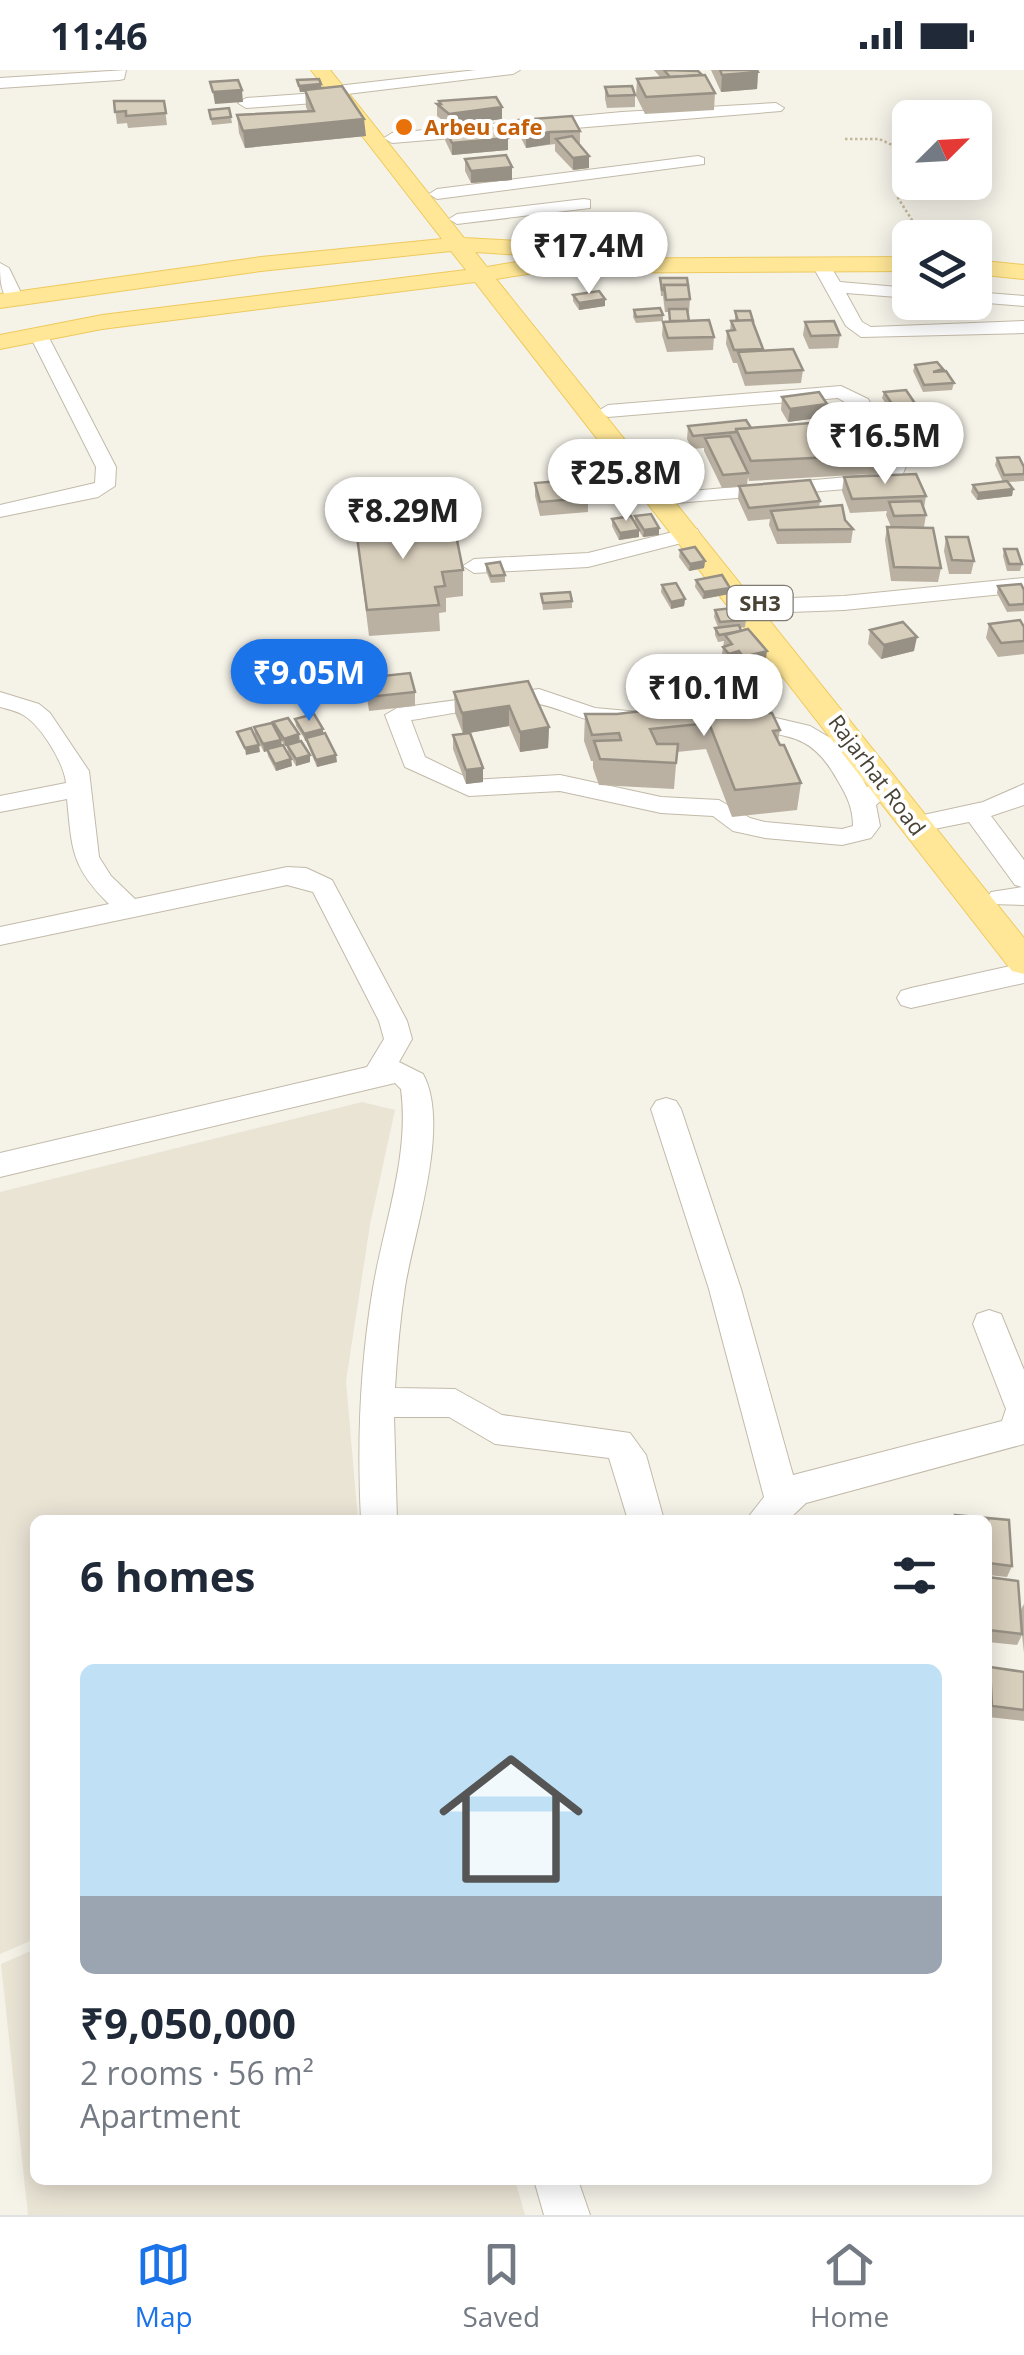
<!DOCTYPE html>
<html lang="en">
<head>
<meta charset="utf-8">
<style>
	body { margin:0; font-family:"Open Sans",sans-serif; background:#f6f6f7; color:#1f2937; height:100vh; display:flex; flex-direction:column; font-size:38px; white-space:nowrap }
	* { box-sizing:border-box; margin:0 }
	p { font-size:32px; color:#747a83 }
	.icon { flex:none; width:55px; height:55px; fill:none; stroke:currentColor; stroke-width:2; stroke-linecap:round; stroke-linejoin:round }
	.map { position:relative; flex:1; overflow:hidden }
	.drawer { position:absolute; left:30px; top:1445px; width:962px; height:670px; display:flex; flex-direction:column; background:#fff; border-radius:15px; box-shadow:0 5px 25px #0003 }
	.drawer>* { flex:none }
	.needle { width:65px; rotate:66deg }
	.buttons { position:absolute; left:892px; top:30px; display:grid; gap:20px }
	.buttons a { display:grid; place-items:center; width:100px; height:100px; border-radius:15px; background:#fff; box-shadow:0 5px 25px #0003; font-size:50px }
	.price { position:absolute; translate:-50% -85px; padding:0 22px; border-radius:35px; background:#fff; color:#222; font-size:32px; line-height:65px; filter:drop-shadow(0 2px 5px #0008) }
	.price::after { content:''; position:absolute; left:50%; top:60px; width:30px; height:22px; margin-left:-15px; background:inherit; clip-path:polygon(0 0,100% 0,50% 100%) }
	.price.current { background:#1a73e8; color:#fff }
	ul { padding:0; list-style:none }
	li { display:grid; align-content:center; gap:20px; height:530px; padding:0 50px }
	li span { display:grid; place-items:center; height:310px; border-radius:15px; color:#555 }
	li>.icon { margin-inline-start:auto }
	span .icon { width:180px; height:180px; fill:#fffc; stroke-width:1 }
	li b { font-size:42px }
	h2 { display:flex; justify-content:space-between; align-items:center; height:120px; padding:0 50px; font-size:42px }
	.status { display:flex; justify-content:space-between; align-items:center; height:70px; padding:0 50px; background:#fff; direction:ltr }
	.status svg { height:28px; fill:currentColor }
	.tab-bar { display:flex; justify-content:space-around; align-items:center; height:140px; border-top:2px solid #e0e1e3; background:#fff; font-size:28px; color:#747a83 }
	.tab-bar a { display:grid; justify-items:center; gap:5px }
	.tab-bar .current { color:#1a73e8 }
	.map>svg:first-child { display:block }
</style>
</head>
<body>
<div class="status"><b>11:46</b><svg viewBox="0 0 49 12"><path d="M0 12V9h3v3zM5 12V6h3v6zM10 12V3h3v9zM15 12V0h3v12zM26 1h20v11H26zM47 4h2v5h-2z"/></svg></div>
<div class="map">
<svg width="1024" height="2145" viewBox="0 0 1024 2145">
	<rect width="100%" height="100%" fill="#f5f2e8"/>
	<!-- residential -->
	<g fill="#eae4d5">
		<path d="M362 1032 395 1040 370 1155 346 1311 358 1450H35V1869L0 1884V1122Z"/>
		<path d="M35 1879V2110H515L525 2145H28L1 1894Z"/>
	</g>
	<g fill="none" stroke-linecap="round" stroke-linejoin="round">
		<defs>
			<g id="minor">
				<path d="M126 0 124 9 119 10 0 18V8Z"/>
				<path d="M476 0H520L513 4 347 24 341 31 246 38 238 33 246 28 330 22 337 16Z"/>
				<path d="M776 33 784 38 781 41 392 73 384 68 392 63 622 42Z"/>
				<path d="M698 86 704 88V94L437 129 429 124 437 119Z"/>
				<path d="M584 129 590 130V138L457 154 449 149 457 144Z"/>
				<path d="M820 188 826 189 840 212 910 218V228L846 223 862 252 871 257 1024 251V263L861 267 846 256 811 193Z"/>
				<path d="M0 193 9 198 24 229 21 233 15 234C0 229 0 208 0 193Z"/>
				<path d="M975 222 1024 226V236L975 232Z"/>
				<path d="M38 258 47 264 116 397 115 416 98 427 0 447V435L95 413 96 397 29 264Z"/>
				<path d="M841 316 868 329 906 396 900 411 882 416 676 433 669 431 666 427 669 423 881 404 886 396 853 337 838 328 608 347 598 341 608 335Z"/>
				<path d="M689 458 697 459 700 464 697 469 588 497 474 503 463 496 474 489 588 483Z"/>
				<path d="M1024 508V522L844 540 763 543 752 536 763 529 844 526Z"/>
				<path d="M539 619 595 638 639 642 643 647C620 672 564 637 538 634 512 630 441 646 411 650L425 687 472 710 560 705 661 727 719 730 750 748 765 752 842 759 853 756C853 738 847 726 838 711 808 656 781 669 729 656L725 651 737 644 776 648 810 656 839 673 865 672 868 677 865 682 849 686 867 717 884 709 896 717 876 735 880 756 871 768 842 775 765 768 733 761 713 746 661 743 560 721 469 726 405 697 385 645 397 638Z"/>
				<path d="M0 622 39 634 50 643 89 701 99 787 111 806 135 829 287 797 306 798 332 810 407 951 412 969 399 992 423 1004C451 1055 414 1161 405 1217 400 1250 397 1284 395 1318L455 1319 502 1345 630 1363 646 1385 664 1450H628L609 1388 495 1374 449 1347H394L397 1450H361C357 1372 360 1295 373 1218 384 1153 410 1085 401 1019L395 1013 0 1107V1083L367 997 384 969 379 951 313 822 287 815 0 875V857L109 834C71 797 72 779 67 729L0 742V726L66 713C64 693 41 655 23 645 17 641 7 639 0 637Z"/>
				<path d="M1024 714V735L991 746 1024 790V835L991 834 987 828 991 822 1022 817 1015 815 969 752 914 763 901 755 905 749 983 732Z"/>
				<path d="M1024 893V913L911 938 901 935 897 928 901 921 911 918Z"/>
				<path d="M666 1028 676 1031 681 1039 741 1219 793 1405 1002 1351 1006 1339 973 1254 977 1244 989 1240 1001 1244 1024 1300V1374L806 1433 788 1450H746L764 1427 709 1219 651 1039 656 1031Z"/>
				<path d="M534 2110H578L590 2145H544Z"/>
			</g>
			<g id="major">
				<path d="M311 0H330L464 168 553 173 564 180 553 187 475 182 487 197 534 189 910 187V201L534 203 496 209 1024 868V904L1012 901 475 212 102 259 0 279V265L102 245 466 200 451 181 261 201 0 238V224L261 187 442 169Z"/>
				<path d="M975 190 1024 195V209L975 204Z"/>
			</g>
		</defs>
		<!-- minor casing -->
		<use href="#minor" stroke="#c2baa9" stroke-width="2"/>
		<!-- major casing -->
		<use href="#major" stroke="#eeca5d" stroke-width="2"/>
		<!-- path -->
		<g stroke="#c5b899" stroke-width="2.5" stroke-dasharray="2.5 2.5" stroke-linecap="butt">
			<path d="M845 69H879L910 83"/>
			<path d="M975 79 987 92V96L975 100"/>
			<path d="M912 168 917 158 898 128 940 112"/>
		</g>
		<!-- minor -->
		<use href="#minor" fill="#fff" fill-rule="evenodd"/>
		<!-- major -->
		<use href="#major" fill="#ffe797" fill-rule="evenodd"/>
	</g>
	<!-- wall -->
	<g fill="#bab1a2">
		<path d="M654 0H689L715 23 714 40 645 44 636 26 637 9 661 8Z"/>
		<path d="M711 0H757L758 2 757 19 721 22Z"/>
		<path d="M297 10 322 18 366 66 245 78 239 63 237 45 308 42 306 37 305 22H300Z"/>
		<path d="M605 17 635 25V37L607 38 605 29Z"/>
		<path d="M114 31H164L167 55 128 58 127 53 117 54Z"/>
		<path d="M439 31 502 37V49L450 56 437 46V34H439Z"/>
		<path d="M229 38 232 53 212 55 210 46Z"/>
		<path d="M518 50 580 61V73H578L589 86V98L573 100 555 81V74L526 78 518 62Z"/>
		<path d="M445 58 493 59 508 68V80L452 85 445 70Z"/>
		<path d="M465 89 512 110 471 113 465 101Z"/>
		<path d="M660 208 690 229 689 242H688L689 251 714 267 713 280 667 282 662 265 663 252 669 251V242H665L663 226H661Z"/>
		<path d="M573 225 605 229V236L579 240 573 231Z"/>
		<path d="M634 240 663 245V251L636 253 633 247Z"/>
		<path d="M735 241 753 252 763 281 803 300 801 313 745 316 737 293H733L726 274 727 261H730L731 251H735Z"/>
		<path d="M805 252 840 265 838 278 809 279 803 265Z"/>
		<path d="M915 295 943 302 954 313 952 320 923 322 913 301Z"/>
		<path d="M884 322 916 335 915 342 893 344 882 328Z"/>
		<path d="M782 327 827 334 825 347 788 352 781 340Z"/>
		<path d="M688 356 751 358 891 384 888 403 749 411 748 407 747 415 820 431 819 438 845 450 853 459 851 473 777 474 769 455 770 449 748 451 738 429 739 417 722 418 704 381V378L692 379 687 369Z"/>
		<path d="M997 388 1024 397V411L1008 412 1013 419 1012 426 977 430 971 422 973 415 1003 412 995 395Z"/>
		<path d="M844 407 926 426 924 438 926 445 924 457 941 498 938 512 891 511 885 470 887 457H891L886 445 887 441 850 443 842 421Z"/>
		<path d="M535 413 588 428V442L540 446 535 426Z"/>
		<path d="M354 445 395 455 429 467 463 500V526L446 528V542L439 543 440 561 369 566Z"/>
		<path d="M635 446 659 465 643 467 639 461V467L619 470 612 456V449L635 452Z"/>
		<path d="M946 467 974 491 971 504H949L944 481Z"/>
		<path d="M1004 479 1022 494 1020 501H1007L1003 486Z"/>
		<path d="M680 480 705 491 704 498 689 501 679 487Z"/>
		<path d="M486 494 505 505V512L491 513 486 501Z"/>
		<path d="M696 510 729 524 703 529 695 517Z"/>
		<path d="M662 515 685 529 684 536 671 539 661 522Z"/>
		<path d="M998 516 1024 520V541L1007 542 997 523Z"/>
		<path d="M541 524 572 531V538L543 540Z"/>
		<path d="M715 540 746 550 745 557 740 558 765 595 742 601 737 595 727 598 721 590 724 571 718 572 715 565V558L718 557 714 547Z"/>
		<path d="M989 554 1024 557V584L998 587 986 568Z"/>
		<path d="M870 560 914 581 881 589 868 574Z"/>
		<path d="M718 607 770 622 768 636 763 637 766 643 780 660 778 671 801 713 797 740 732 747 706 679 677 682 674 719 599 715 593 698V691H591L584 671 585 644H617L720 632 716 621Z"/>
		<path d="M364 608 415 622V636L369 641Z"/>
		<path d="M528 611 549 657 548 678 520 682 509 656 463 664 455 643 454 622Z"/>
		<path d="M295 649 323 663 337 692 317 697 306 671 296 656Z"/>
		<path d="M273 652 300 671 310 692 296 696 288 682 287 675 285 676 281 670 282 675 291 689 292 696 276 701 268 686 267 681 264 682 255 665 254 657 274 656Z"/>
		<path d="M453 665 483 712 466 714 453 679Z"/>
		<path d="M955 1445 1009 1450 1012 1496 1007 1507 988 1505V1450H953Z"/>
		<path d="M988 1507 1020 1541 1024 1534V1583L1022 1565 1017 1575 988 1572Z"/>
		<path d="M990 1597 1024 1602V1651L988 1647V1602Z"/>
	</g>
	<!-- shaded-wall -->
	<g fill="#979084">
		<path d="M758 2 757 19 721 22 722 5Z"/>
		<path d="M321 14 322 20 300 22 299 16Z"/>
		<path d="M242 20 243 32 215 34 213 22Z"/>
		<path d="M502 37V49L450 56 449 44Z"/>
		<path d="M364 49 366 66 245 78 243 61Z"/>
		<path d="M550 62V74L526 78V66Z"/>
		<path d="M508 68V80L452 85V73Z"/>
		<path d="M589 86V98L573 100V88Z"/>
		<path d="M512 97V110L471 113V101Z"/>
		<path d="M605 229V236L579 240V233Z"/>
		<path d="M827 334 825 347 788 352 790 339Z"/>
		<path d="M1013 419 1012 426 977 430 978 423Z"/>
		<path d="M659 458V465L643 467 644 460Z"/>
		<path d="M639 460V467L619 470 620 463Z"/>
		<path d="M705 491 704 498 689 501 690 494Z"/>
		<path d="M730 518 729 524 703 529 704 522Z"/>
		<path d="M685 529 684 536 671 539V532Z"/>
		<path d="M917 567 914 581 881 589 884 575Z"/>
		<path d="M739 581 737 595 727 598 729 584Z"/>
		<path d="M767 581 765 595 742 601 743 587Z"/>
		<path d="M509 636V656L463 664 462 643Z"/>
		<path d="M549 657 548 678 520 682V662Z"/>
		<path d="M323 659V666L305 671 304 664Z"/>
		<path d="M299 664 300 672 285 676 284 669Z"/>
		<path d="M281 670 282 677 264 682 263 674Z"/>
		<path d="M259 675 260 682 246 685 245 678Z"/>
		<path d="M310 685V692L296 696V689Z"/>
		<path d="M336 685 337 692 317 697 316 690Z"/>
		<path d="M291 689 292 696 276 701 275 694Z"/>
		<path d="M483 698V712L466 714V700Z"/>
	</g>
	<!-- building -->
	<g fill="#d8cebc" stroke="#979084" stroke-width="2.5">
		<path d="M664 0 698 1 702 5 670 7Z"/>
		<path d="M720 0H757L758 2 722 5Z"/>
		<path d="M705 5 715 23 646 27 637 9Z"/>
		<path d="M319 9 321 14 299 16 297 10Z"/>
		<path d="M238 10 242 20 213 22 210 12Z"/>
		<path d="M342 16 364 49 243 61 237 45 314 41 305 20Z"/>
		<path d="M632 16 635 25 608 26 605 17Z"/>
		<path d="M496 27 502 37 449 44 437 34H441L439 31Z"/>
		<path d="M114 31H164L166 43 126 46V41L115 42Z"/>
		<path d="M229 38 231 47 211 49 209 40Z"/>
		<path d="M572 46 580 61 550 62 526 66 518 50Z"/>
		<path d="M490 54 493 59 502 58 508 68 452 73 445 58Z"/>
		<path d="M572 66 589 86 573 88 556 69Z"/>
		<path d="M506 85 512 97 471 101 465 89Z"/>
		<path d="M660 208H687L688 215H664L665 220H662Z"/>
		<path d="M664 215H688L690 229 666 230Z"/>
		<path d="M599 221 605 229 579 233 573 225Z"/>
		<path d="M660 238 663 245 636 247 634 240Z"/>
		<path d="M669 239H687L689 251H670Z"/>
		<path d="M735 241H750L753 251H738Z"/>
		<path d="M709 250 714 267 668 268 663 252Z"/>
		<path d="M752 250 763 279 734 280 727 261 735 260 731 251Z"/>
		<path d="M834 251 840 265 811 266 805 252Z"/>
		<path d="M793 279 803 300 746 303 738 282Z"/>
		<path d="M937 292 943 299 933 302 946 301 954 313 924 315 915 295Z"/>
		<path d="M906 320 916 335 894 337 884 322Z"/>
		<path d="M819 322 827 334 790 339 782 327Z"/>
		<path d="M871 348 891 384 751 391 736 359Z"/>
		<path d="M746 350 751 358 736 359V362L693 366 688 356Z"/>
		<path d="M730 366 748 403 723 405 705 368Z"/>
		<path d="M1019 387 1024 397V404L1004 405 997 388Z"/>
		<path d="M916 404 926 426 852 429 844 407Z"/>
		<path d="M582 409 588 428 540 432 535 413Z"/>
		<path d="M810 410 820 431 749 438 739 416Z"/>
		<path d="M1007 411 1013 419 978 423 973 415Z"/>
		<path d="M921 431 926 445 894 446 889 432Z"/>
		<path d="M842 435 845 450 853 459 778 460 771 441Z"/>
		<path d="M393 442 395 455 426 452 429 467 456 465 463 500 442 502 445 516 435 517 439 535 367 540 354 445Z"/>
		<path d="M651 444 659 458 644 460 635 446Z"/>
		<path d="M631 446 639 460 620 463 612 449Z"/>
		<path d="M887 457 933 458 941 498 894 497Z"/>
		<path d="M946 467H968L974 491 952 490Z"/>
		<path d="M695 477 705 491 690 494 680 480Z"/>
		<path d="M1004 479H1017L1022 494H1009Z"/>
		<path d="M500 492 505 505 491 506 486 494Z"/>
		<path d="M722 505 730 518 704 522 696 510Z"/>
		<path d="M676 513 685 529 671 532 662 515Z"/>
		<path d="M1021 514 1024 520V534L1009 535 998 516Z"/>
		<path d="M570 522 572 531 543 533 541 524Z"/>
		<path d="M741 537 746 550 720 552 715 540Z"/>
		<path d="M1020 550 1024 557V571L1001 573 989 554Z"/>
		<path d="M903 552 917 567 884 575 870 560Z"/>
		<path d="M739 555 741 561 719 565 715 558Z"/>
		<path d="M748 559 767 581 743 587 739 581 729 584 723 577 732 574 725 565Z"/>
		<path d="M410 603 415 622 368 627 364 608Z"/>
		<path d="M763 603 770 622 724 626 718 607Z"/>
		<path d="M528 611 549 657 520 662 509 636 462 643 454 622Z"/>
		<path d="M759 627 766 643H772L780 660 773 661 780 675H784L801 713 735 720 709 653 650 659 657 674H678L676 693 600 689 594 671 621 670 619 663 592 665 585 644H617Z"/>
		<path d="M314 644 323 659 304 664 295 649Z"/>
		<path d="M288 648 299 664 284 669 273 652Z"/>
		<path d="M272 653 281 670 263 674 254 657Z"/>
		<path d="M251 658 259 675 245 678 237 662Z"/>
		<path d="M325 663 336 685 316 690 306 668Z"/>
		<path d="M470 663 483 698 466 700 453 665Z"/>
		<path d="M301 671 310 685 296 689 287 675Z"/>
		<path d="M283 675 291 689 275 694 267 679Z"/>
		<path d="M955 1445 1009 1450 1012 1496 988 1493V1450H955Z"/>
		<path d="M988 1507 1018 1511 1022 1564 988 1560Z"/>
		<path d="M990 1597 1024 1602V1640L992 1636Z"/>
	</g>
	<!-- markers -->
	<circle fill="#e8710a" stroke="#fff" stroke-width="4" cx="404" cy="57" r="10"/>
	<g text-anchor="middle" stroke-width="8" stroke-linejoin="round" paint-order="stroke">
		<!-- far-food labels -->
		<g font-size="22" font-weight="bold" fill="#c56008" stroke="#fff" text-anchor="start">
			<text x="424" y="65">Arbeu cafe</text>
		</g>
		<!-- shield labels -->
		<rect fill="#fff" stroke="#807b72" stroke-width="2.5" x="727.5" y="516" width="65" height="34" rx="8"/>
		<g font-size="22" font-weight="bold" fill="#494336">
			<text x="760" y="541">SH3</text>
		</g>
		<!-- far-street labels -->
		<g font-size="22" fill="#494336" stroke="#fff">
			<text transform="translate(877 705) rotate(53)" y="8">Rajarhat Road</text>
		</g>
	</g>
</svg>
<div class="buttons">
<a><svg class="needle" viewBox="-14 -14 28 28"><path d="M0-13l5 13h-10z" fill="#e53935"/><path d="M0 13l5-13h-10z" fill="#747a83"/></svg></a>
<a><svg class="icon" aria-label="layers" viewBox="0 0 24 24"><path d="M12 4l9 5-9 5-9-5zM3 14l9 5 9-5"/></svg></a>
</div>
<b class="price" style="left:589px;top:227px">₹17.4M</b>
<b class="price" style="left:885px;top:417px">₹16.5M</b>
<b class="price" style="left:626px;top:454px">₹25.8M</b>
<b class="price" style="left:403px;top:492px">₹8.29M</b>
<b class="price current" style="left:309px;top:654px">₹9.05M</b>
<b class="price" style="left:704px;top:669px">₹10.1M</b>
<section class="drawer">
<h2>6 homes<svg class="icon" aria-label="filters" viewBox="0 0 24 24"><path d="M4 7h16M4 17h16"/><circle cx="9" cy="7" r="2"/><circle cx="15" cy="17" r="2"/></svg></h2>
<ul>
<li><span style="background:linear-gradient(#bfe0f5 75%,#9aa5b1 0)"><svg class="icon" aria-label="home" viewBox="0 0 24 24"><path d="M3 11l9-7 9 7M6 9v11h12V9"/></svg></span><div><b>₹9,050,000</b><p>2 rooms · 56 m²</p><p>Apartment</p></div></li>
</ul>
</section>
</div>
<nav class="tab-bar">
<a class="current"><svg class="icon" aria-label="map" viewBox="0 0 24 24"><path d="M3 6l6-2 6 2 6-2v14l-6 2-6-2-6 2zM9 4v14M15 6v14"/></svg>Map</a>
<a><svg class="icon" aria-label="saved" viewBox="0 0 24 24"><path d="M7 4h10v16l-5-4-5 4z"/></svg>Saved</a>
<a><svg class="icon" aria-label="home" viewBox="0 0 24 24"><path d="M3 11l9-7 9 7M6 9v11h12V9"/></svg>Home</a>
</nav>
</body>
</html>
